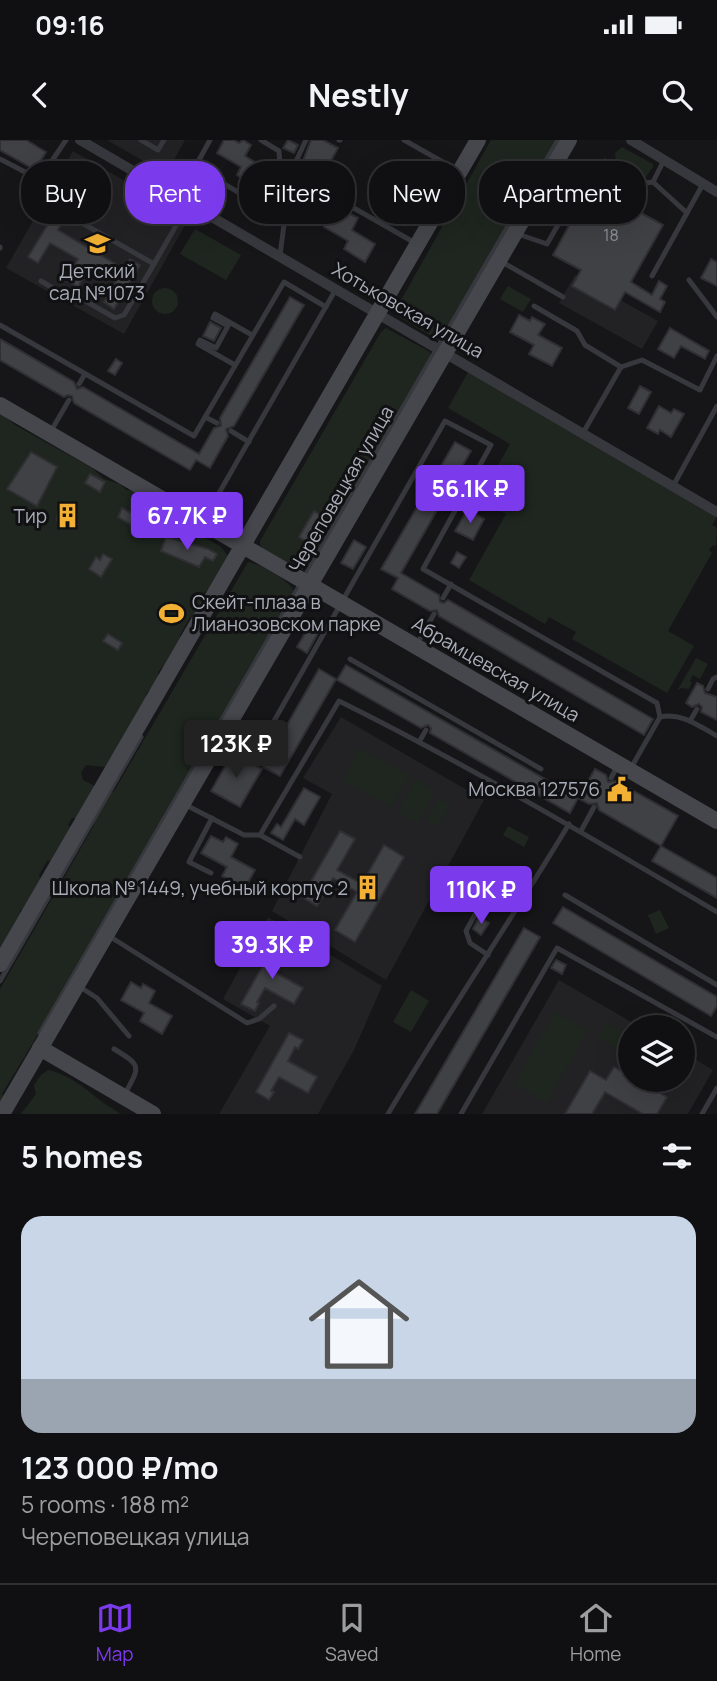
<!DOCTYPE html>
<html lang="en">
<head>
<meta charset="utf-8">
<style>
	body { margin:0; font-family:Manrope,sans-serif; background:#19191b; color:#f1f3f6; height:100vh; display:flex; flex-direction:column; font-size:26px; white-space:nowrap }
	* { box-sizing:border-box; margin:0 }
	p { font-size:23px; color:#9c9d9f }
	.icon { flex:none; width:38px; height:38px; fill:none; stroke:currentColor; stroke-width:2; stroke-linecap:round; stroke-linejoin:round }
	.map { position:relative; height:974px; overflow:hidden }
	.side { display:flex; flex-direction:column; background:#101012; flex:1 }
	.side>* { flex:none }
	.top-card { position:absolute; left:21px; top:21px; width:676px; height:63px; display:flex; gap:14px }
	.buttons { position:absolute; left:618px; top:875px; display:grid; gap:14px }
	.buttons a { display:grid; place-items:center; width:77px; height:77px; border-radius:50%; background:#101012; box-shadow:0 7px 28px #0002,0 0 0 2px #303032; font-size:35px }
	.price { position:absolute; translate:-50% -60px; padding:0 16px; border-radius:7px; background:#7c3aed; color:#fff; font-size:23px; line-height:46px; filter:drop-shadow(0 2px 4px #0008) }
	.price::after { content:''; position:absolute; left:50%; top:42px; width:21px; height:16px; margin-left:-10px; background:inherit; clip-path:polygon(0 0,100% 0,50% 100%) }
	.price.selected { background:#222; color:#fff }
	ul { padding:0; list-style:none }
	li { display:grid; align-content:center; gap:14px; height:371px; padding:0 21px }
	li+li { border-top:2px solid #303032 }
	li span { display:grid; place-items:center; height:217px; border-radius:21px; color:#555 }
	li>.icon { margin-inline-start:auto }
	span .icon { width:126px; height:126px; fill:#fffc; stroke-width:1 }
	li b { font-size:30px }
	h2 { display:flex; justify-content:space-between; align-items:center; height:84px; padding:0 21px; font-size:30px }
	.tag { padding:0 24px; border-radius:28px; background:#101012; box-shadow:0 7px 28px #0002,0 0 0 2px #303032; font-size:24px; line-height:63px }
	.tag.selected { background:#7c3aed; color:#fff }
	.status { display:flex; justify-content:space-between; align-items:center; height:49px; padding:0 35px; background:#101012; direction:ltr }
	.status svg { height:19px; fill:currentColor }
	header { display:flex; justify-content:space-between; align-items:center; height:91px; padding:0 21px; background:#101012; font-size:32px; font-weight:700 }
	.menu { display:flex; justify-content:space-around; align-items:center; height:98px; border-top:2px solid #303032; background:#101012; font-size:19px; color:#9c9d9f }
	.menu a { display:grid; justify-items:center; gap:4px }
	.menu .selected { color:#7c3aed }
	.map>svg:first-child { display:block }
</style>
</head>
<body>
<div class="status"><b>09:16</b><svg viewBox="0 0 49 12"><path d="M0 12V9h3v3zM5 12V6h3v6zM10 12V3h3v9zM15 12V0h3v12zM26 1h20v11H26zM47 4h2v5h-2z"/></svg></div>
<header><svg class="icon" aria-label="back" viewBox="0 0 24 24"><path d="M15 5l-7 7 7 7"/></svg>Nestly<svg class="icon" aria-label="search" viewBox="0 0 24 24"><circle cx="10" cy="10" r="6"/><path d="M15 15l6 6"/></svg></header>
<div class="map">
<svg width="717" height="974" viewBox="0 0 717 974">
	<rect width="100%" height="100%" fill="#161618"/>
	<!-- built -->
	<g fill="#222225">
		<path d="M107 0H185L166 34Z"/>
		<path d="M73 11 189 78 124 194 6 128Z"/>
		<path d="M575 135 658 181 642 209 559 163Z"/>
		<path d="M341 577 484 660 386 840 272 771 332 654 303 638Z"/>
		<path d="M268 777 382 846 354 910 318 974H219L270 886 223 859Z"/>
		<path d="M559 840 640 887H630V940H682L683 912 713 930 688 974H482Z"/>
	</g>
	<!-- green -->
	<g fill="#1e261f">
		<path d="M491 0H557L440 200 436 199 396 175V169Z"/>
		<path d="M622 7 653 24V27L646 37 616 22 615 13Z"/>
		<path d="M195 89 241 115 226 140 180 114Z"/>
		<path d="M508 146 531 159 523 172 500 159Z"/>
		<circle cx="165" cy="161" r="13"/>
		<path d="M386 188 430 212 432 219 313 424 305 429 296 428 264 410 260 405V401L381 192Z"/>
		<path d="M468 232 717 377 712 385 717 388 716 406 713 405 709 410 712 413 668 491 694 506 667 553 572 499 576 492 549 477 545 484 469 440 506 374 479 359 510 304 448 268Z"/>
		<path d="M0 272 15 285 92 328 104 339 120 344 126 350 135 351 144 362 162 368 168 375 182 380 203 397 220 406 231 420 213 450 205 452 202 457 203 470 196 479 190 477 180 495 182 504 158 532 159 539 146 554 147 560 115 624 105 627 86 625 81 633 83 640 93 645 99 654 80 678H72L68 685 71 688 64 705H60L53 720 47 721 39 735 42 743 26 767 20 771V779L0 821Z"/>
		<path d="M248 422C263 425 286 438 294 451L37 896 2 954 5 957 0 964V849L93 687C96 675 102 659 114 651Z"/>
		<path d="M696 518 708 524 700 539 693 535 690 541 692 542 689 549 681 548 679 550 678 549Z"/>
		<path d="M360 608 409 635 392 667 342 640Z"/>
		<path d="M415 639 435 650 418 683 397 672Z"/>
		<path d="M439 658 451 665 438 687 426 680Z"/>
		<path d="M508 686 529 697 524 707 503 695Z"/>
		<path d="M660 770 669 788 656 794 648 775Z"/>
		<path d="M242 798 249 802 234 827 228 823Z"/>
		<path d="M411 850 429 861 411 892 393 882Z"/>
		<path d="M555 872 588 890 547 963 514 944Z"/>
		<path d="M606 883 630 896V905L625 913 598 898Z"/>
		<path d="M48 930C67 934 83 946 97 958 104 964 113 968 120 974H21L36 954 34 945 41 935Z"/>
	</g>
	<!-- building -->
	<g fill="#404145" stroke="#303034" stroke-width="2">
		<path d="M0 0H26L46 12 35 30 0 10Z"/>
		<path d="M224 0H234L239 3 243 0 251 5 245 16 268 30 258 48 237 35 241 27 217 13Z"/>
		<path d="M288 0 298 5 294 13 283 8Z"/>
		<path d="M311 0H323L338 8 319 42 299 31Z"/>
		<path d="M602 25 632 42 621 62 663 85 631 142 652 155 659 141 667 146 660 159 665 162 660 172 625 152 615 170 572 146 581 130 553 115Z"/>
		<path d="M334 70 346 77 348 73 358 78 352 90 375 104 365 122 344 109 348 101 324 87Z"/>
		<path d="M54 74 64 79 58 90 124 129 130 119 140 125 114 169 104 162 116 141 90 126 78 147 66 140 78 119 50 103 38 123 28 117Z"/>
		<path d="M711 119 717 122V146L701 138Z"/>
		<path d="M290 157 304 165 234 286 226 289 228 296 210 328 196 320 190 330 74 263 72 256 68 255 64 257 0 220V199L74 242 77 249 83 247 199 314 214 288 221 286 220 278Z"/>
		<path d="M519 175 530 181 532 177 545 184 538 195 562 208 552 226 529 214 534 205 510 192Z"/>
		<path d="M210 182 221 188 214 201 203 196Z"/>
		<path d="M670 188 709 211 705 219 681 206 674 218 658 209Z"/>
		<path d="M116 219 122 223 115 235 108 231Z"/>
		<path d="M640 246 651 252 639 274 628 268Z"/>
		<path d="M659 266 671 273 674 269 684 274 671 297 660 290 658 294 647 288Z"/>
		<path d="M455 302 471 311 401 433 439 455 440 462 444 463 448 460 653 579 644 595 439 476 437 470 430 471 392 449 398 438 381 429Z"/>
		<path d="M31 312 57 327 37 366 7 349Z"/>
		<path d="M90 334 105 342 100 352 85 343Z"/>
		<path d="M122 368 135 375 130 384 118 377Z"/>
		<path d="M467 370 484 379 473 400 455 391Z"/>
		<path d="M314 371 325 378 310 404 299 397Z"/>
		<path d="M58 373H77V385L57 380Z"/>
		<path d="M166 397 208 409 217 414 213 421 205 417 199 427 161 411Z"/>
		<path d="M354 400 366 407 353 429 341 423Z"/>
		<path d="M457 412 466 417 459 428 451 423Z"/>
		<path d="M103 414 112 419 101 437 89 429 96 417 100 420Z"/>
		<path d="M310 485 319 491 307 513 297 507Z"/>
		<path d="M108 494 122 503 118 510 103 501Z"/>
		<path d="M346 525 578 658 570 673 430 593 431 588 428 585 421 588 337 540Z"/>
		<path d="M319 529 336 539 280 636 263 627Z"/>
		<path d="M697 543 703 546 705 553 717 557V580L701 572 702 567 699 564 692 567 686 563Z"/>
		<path d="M233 612 262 629 240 667 211 651Z"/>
		<path d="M595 629 606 635 608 642 616 641 678 676 661 706 599 670 597 663 589 664 578 658Z"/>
		<path d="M304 648 320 657 304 685 295 679 283 700 271 693 277 684 281 687Z"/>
		<path d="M340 691 355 699 337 730 362 744 384 705 404 717 355 802 335 790 357 752 333 738 317 766 302 757Z"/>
		<path d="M211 696 223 702 226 697 238 704 231 717 255 730 245 748 222 736 227 727 201 713Z"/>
		<path d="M661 706 717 738V758L652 721Z"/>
		<path d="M563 767 717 857V866L711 876 553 783Z"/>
		<path d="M479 777 489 783 481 795 473 789Z"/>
		<path d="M524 788 540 797 437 974H415Z"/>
		<path d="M275 804 288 811 274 832 303 848 294 864 265 848 257 862 259 863 255 871 241 864Z"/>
		<path d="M556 820 566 825 562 834 551 828Z"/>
		<path d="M131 842 141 848 143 844 155 851 149 863 172 876 162 894 140 881 144 873 121 860Z"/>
		<path d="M289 893 303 900 298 909 295 907 288 921 317 937 308 953 279 937 271 951 274 952 269 960 256 952Z"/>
		<path d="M614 927 630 936V940H637L667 957 657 974H643L605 952 592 974H565L590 931 606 940Z"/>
	</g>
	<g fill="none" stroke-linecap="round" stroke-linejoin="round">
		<!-- lane -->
		<g stroke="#37383d" stroke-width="5">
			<path d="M141 0 158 10 164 0"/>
			<path d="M210 0 199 20 200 30 285 79"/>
			<path d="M261 0 279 11 280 26 417 104"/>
			<path d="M339 0H340"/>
			<path d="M404 0 457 30"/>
			<path d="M0 19 25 32 37 36 47 28 66 0"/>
			<path d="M664 20 653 42 687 73"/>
			<path d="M605 21 645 43 653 42"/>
			<path d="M82 83 154 124 189 63"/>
			<path d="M518 94 547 104 582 43"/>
			<path d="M0 107V108"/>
			<path d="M280 115 291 32 306 0"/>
			<path d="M502 122 563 157"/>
			<path d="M652 136 703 44"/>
			<path d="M689 140 717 177"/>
			<path d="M41 141 61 153 75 155 115 178 124 175 154 124"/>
			<path d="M534 166 577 191 585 205 621 227 583 293"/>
			<path d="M0 185 194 296 284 142 326 167"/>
			<path d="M235 225 198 204 200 200 216 208 228 186 213 178 215 174 252 195"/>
			<path d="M621 227 642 220 700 250 717 216"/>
			<path d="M79 244 85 234"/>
			<path d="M205 277 217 283"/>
			<path d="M51 291 69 260"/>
			<path d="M231 291 249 302"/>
			<path d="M673 346 717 266"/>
			<path d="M203 381 336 149"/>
			<path d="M443 458 451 444"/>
			<path d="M417 504 434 474"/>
			<path d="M350 519 541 629"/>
			<path d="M708 549 713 539 717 537"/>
			<path d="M660 577C681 572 699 586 717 596"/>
			<path d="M690 581 697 569"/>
			<path d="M262 602 445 281 491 305 423 429 657 563 660 577 631 628"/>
			<path d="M419 602 426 590"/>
			<path d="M611 638 617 627"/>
			<path d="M184 664 244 695H260L339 561C468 625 593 699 717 772"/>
			<path d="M581 691 594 667"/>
			<path d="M260 695 300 717"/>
			<path d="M211 733 189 722 212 678"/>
			<path d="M453 755 478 769 466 791 470 803 488 815"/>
			<path d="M565 755 717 845"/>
			<path d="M109 796 247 883 259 879 274 866"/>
			<path d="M0 841 141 597"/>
			<path d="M80 847 97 858 129 896"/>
			<path d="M40 893 558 0"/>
			<path d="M114 909C142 926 140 926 125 954"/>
			<path d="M388 974C446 876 510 782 569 684"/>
			<path d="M461 974 557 808 717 897"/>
			<path d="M702 974 717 948"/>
		</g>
		<!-- street -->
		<g stroke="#37383d" stroke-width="10">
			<path d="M80 0 717 372"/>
			<path d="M631 0 717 52"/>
		</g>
		<!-- secondary -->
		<g stroke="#45474d" stroke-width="16">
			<path d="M0 265 717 681"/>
			<path d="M0 824 478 0"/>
			<path d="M40 908 153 974"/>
			<path d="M2 974 569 0"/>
		</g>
	</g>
	<!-- icons -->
	<defs>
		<symbol id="school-bare" viewBox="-9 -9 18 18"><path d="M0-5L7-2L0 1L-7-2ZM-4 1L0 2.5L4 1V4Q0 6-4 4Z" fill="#f2b134" stroke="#111113" stroke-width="2.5" paint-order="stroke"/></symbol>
		<symbol id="building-bare" viewBox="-9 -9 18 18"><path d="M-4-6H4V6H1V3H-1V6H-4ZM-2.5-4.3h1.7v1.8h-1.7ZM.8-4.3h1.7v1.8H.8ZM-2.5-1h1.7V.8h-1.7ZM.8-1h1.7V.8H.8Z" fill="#f2b134" stroke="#111113" stroke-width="2.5" paint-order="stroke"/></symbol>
		<symbol id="stadium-bare" viewBox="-9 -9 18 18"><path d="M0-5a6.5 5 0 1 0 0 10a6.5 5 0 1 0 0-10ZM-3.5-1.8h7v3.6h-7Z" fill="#f2b134" stroke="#111113" stroke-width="2.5" paint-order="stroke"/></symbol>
		<symbol id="civic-bare" viewBox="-9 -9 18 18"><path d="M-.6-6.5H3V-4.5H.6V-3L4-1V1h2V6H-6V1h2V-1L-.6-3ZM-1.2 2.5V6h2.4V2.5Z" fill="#f2b134" stroke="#111113" stroke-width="2.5" paint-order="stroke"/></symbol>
	</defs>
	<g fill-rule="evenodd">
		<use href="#school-bare" x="80" y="86" width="35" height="35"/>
		<use href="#building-bare" x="50" y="358" width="35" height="35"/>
		<use href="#stadium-bare" x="154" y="456" width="35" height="35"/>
		<use href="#civic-bare" x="602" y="632" width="35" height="35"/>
		<use href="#building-bare" x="350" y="730" width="35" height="35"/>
	</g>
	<g text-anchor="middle" stroke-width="6" stroke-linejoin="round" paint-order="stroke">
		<!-- number labels -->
		<g font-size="16" fill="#8e929b">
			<text x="611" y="101">18</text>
		</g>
		<!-- poi labels -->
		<g font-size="19" fill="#a8adb8" stroke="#111113" text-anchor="end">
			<text x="97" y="138" text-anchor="middle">Детский<tspan x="97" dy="22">сад №1073</tspan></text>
			<text x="47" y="383">Тир</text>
			<text x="192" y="469" text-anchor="start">Скейт-плаза в<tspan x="192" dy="22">Лианозовском парке</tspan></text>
			<text x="600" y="656">Москва 127576</text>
			<text x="348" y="755">Школа № 1449, учебный корпус 2</text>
		</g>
		<!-- street labels -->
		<g font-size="19" fill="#a8adb8" stroke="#111113">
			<text transform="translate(408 170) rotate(30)" y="7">Хотьковская улица</text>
			<text transform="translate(341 349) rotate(-60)" y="7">Череповецкая улица</text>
			<text transform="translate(496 529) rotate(30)" y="7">Абрамцевская улица</text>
		</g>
	</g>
</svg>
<div class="buttons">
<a><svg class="icon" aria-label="layers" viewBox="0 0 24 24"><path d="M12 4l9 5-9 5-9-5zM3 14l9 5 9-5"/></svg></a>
</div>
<b class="price" style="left:470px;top:385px">56.1K ₽</b>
<b class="price" style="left:187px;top:412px">67.7K ₽</b>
<b class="price selected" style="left:236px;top:640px">123K ₽</b>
<b class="price" style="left:481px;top:786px">110K ₽</b>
<b class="price" style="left:272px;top:841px">39.3K ₽</b>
<div class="top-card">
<a class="tag">Buy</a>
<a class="tag selected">Rent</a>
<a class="tag">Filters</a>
<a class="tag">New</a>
<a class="tag">Apartment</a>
</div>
</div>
<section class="side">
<h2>5 homes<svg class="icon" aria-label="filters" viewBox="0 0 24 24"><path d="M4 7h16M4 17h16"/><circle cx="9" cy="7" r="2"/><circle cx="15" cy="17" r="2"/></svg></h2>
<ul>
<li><span style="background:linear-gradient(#c9d6e8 75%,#9aa5b1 0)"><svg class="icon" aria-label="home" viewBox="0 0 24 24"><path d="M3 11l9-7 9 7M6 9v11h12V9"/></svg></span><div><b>123 000 ₽/mo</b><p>5 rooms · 188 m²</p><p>Череповецкая улица</p></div></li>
</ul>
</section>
<nav class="menu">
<a class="selected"><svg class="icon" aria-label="map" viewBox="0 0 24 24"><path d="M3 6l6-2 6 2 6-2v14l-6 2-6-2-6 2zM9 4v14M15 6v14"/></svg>Map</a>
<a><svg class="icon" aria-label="saved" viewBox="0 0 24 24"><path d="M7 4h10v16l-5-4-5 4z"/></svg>Saved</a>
<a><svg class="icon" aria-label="home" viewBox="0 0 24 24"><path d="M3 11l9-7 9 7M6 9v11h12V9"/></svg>Home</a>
</nav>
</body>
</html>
